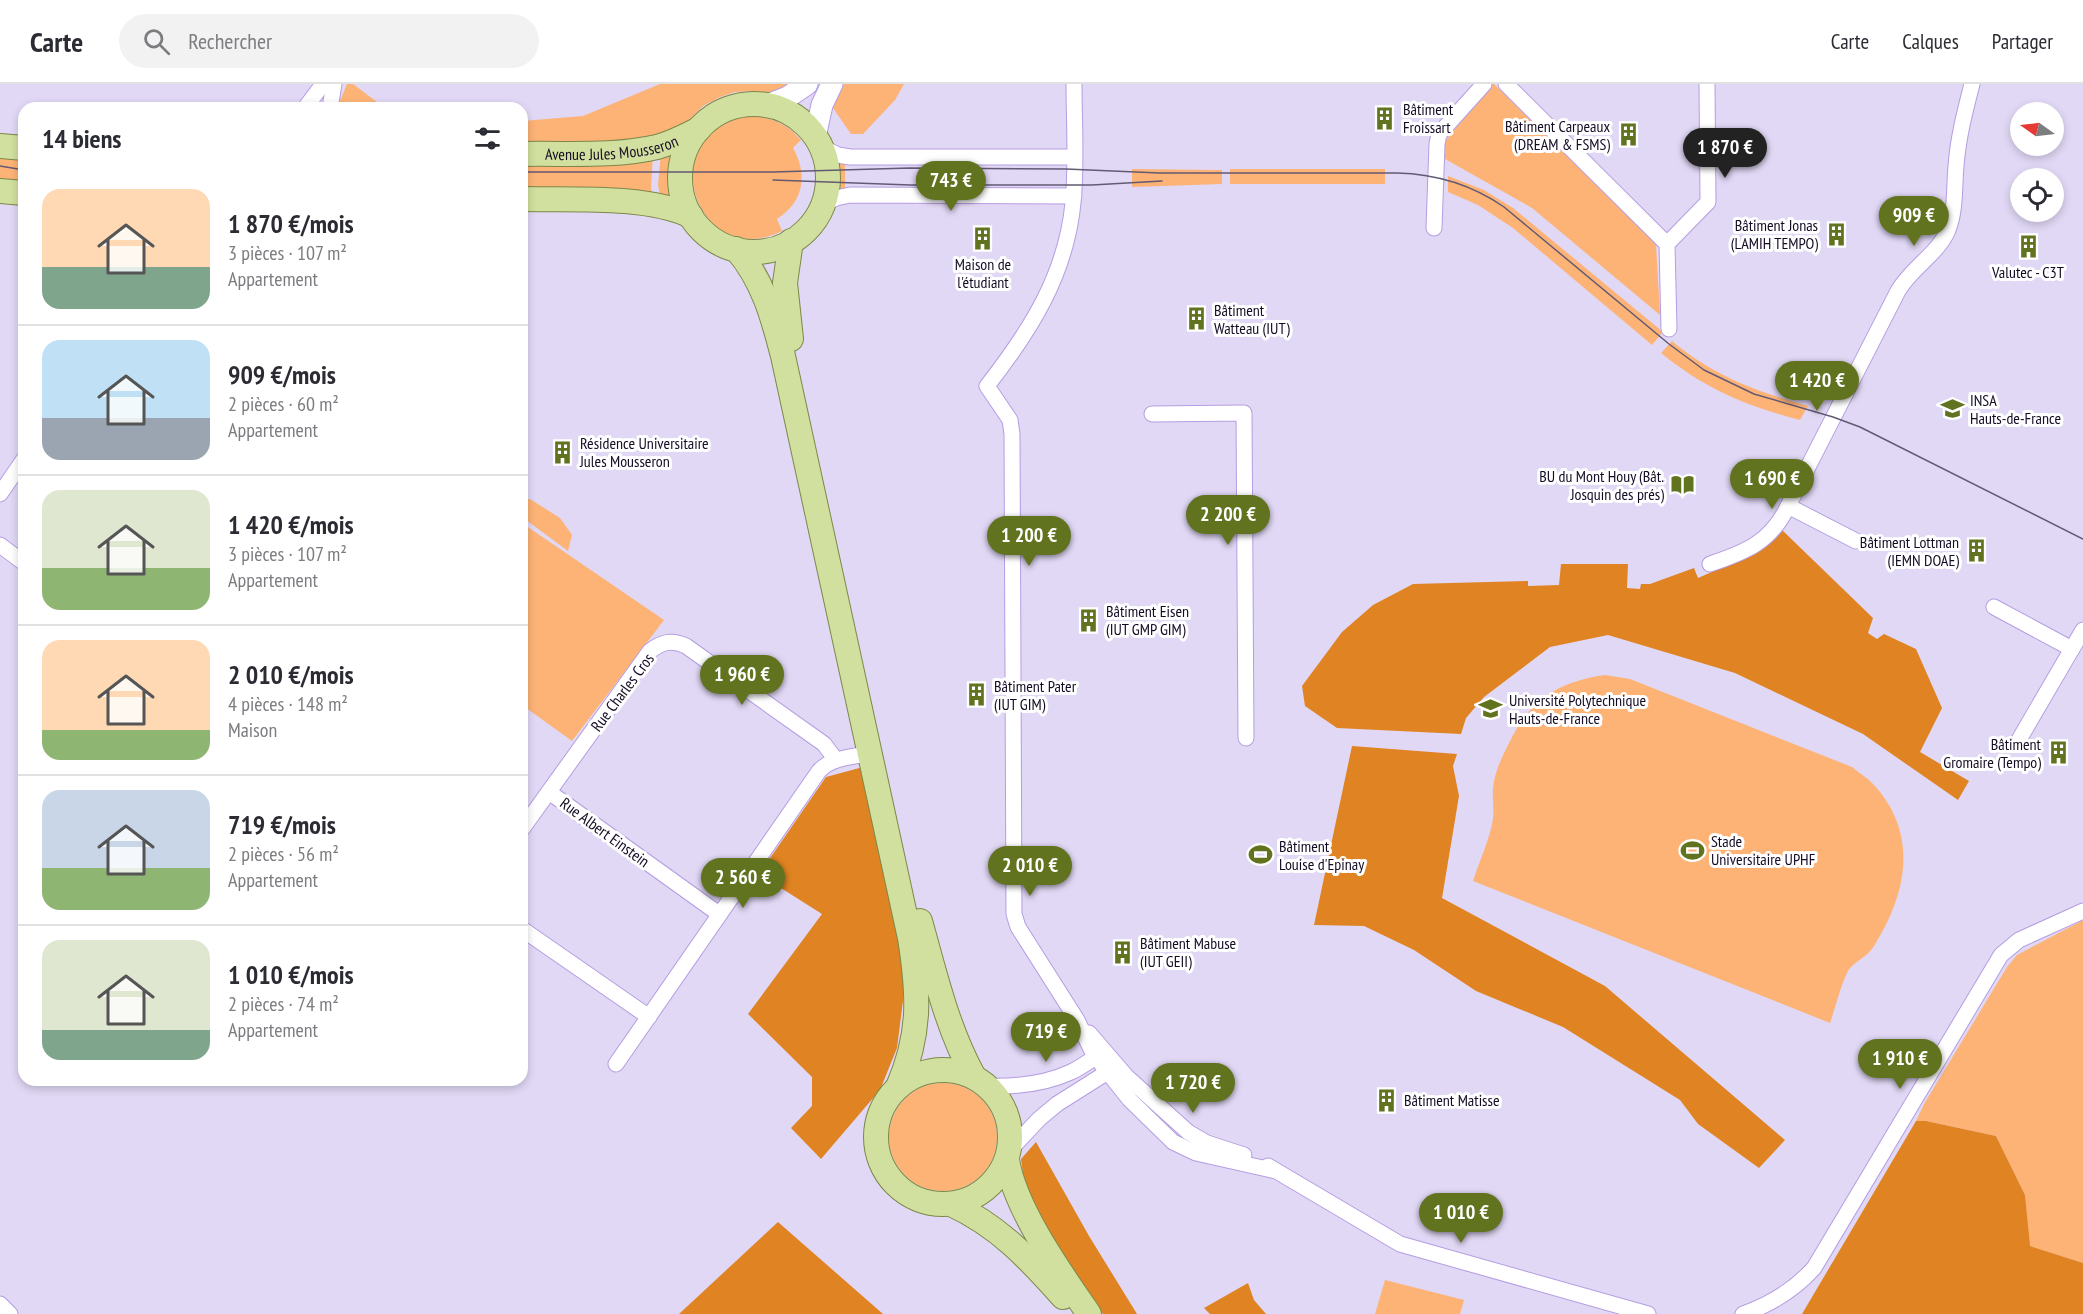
<!DOCTYPE html>
<html lang="fr">
<head>
<meta charset="utf-8">
<style>
	body { margin:0; font-family:"PT Sans Narrow",sans-serif; background:#f2f2f3; color:#2b2b33; height:100vh; display:flex; flex-direction:column; font-size:22px; white-space:nowrap }
	* { box-sizing:border-box; margin:0 }
	p { font-size:20px; color:#7c7c81 }
	.icon { flex:none; width:33px; height:33px; fill:none; stroke:currentColor; stroke-width:2; stroke-linecap:round; stroke-linejoin:round }
	.map { position:relative; flex:1; overflow:hidden }
	.details { position:absolute; left:18px; top:18px; width:510px; height:984px; display:flex; flex-direction:column; background:#fff; border-radius:18px; box-shadow:0 3px 9px #0003 }
	.details>* { flex:none }
	.needle { width:39px; rotate:284deg }
	.tools { position:absolute; left:2010px; top:18px; display:grid; gap:12px }
	.tools a { display:grid; place-items:center; width:54px; height:54px; border-radius:50%; background:#fff; box-shadow:0 3px 9px #0003; font-size:30px }
	.price { position:absolute; translate:-50% -51px; padding:0 14px; border-radius:21px; background:#627320; color:#fff; font-size:20px; line-height:39px; filter:drop-shadow(0 2px 3px #0008) }
	.price::after { content:''; position:absolute; left:50%; top:36px; width:18px; height:14px; margin-left:-9px; background:inherit; clip-path:polygon(0 0,100% 0,50% 100%) }
	.price.current { background:#222; color:#fff }
	ul { padding:0; list-style:none }
	li { display:flex; align-items:center; gap:18px; height:150px; padding:0 24px }
	li+li { border-top:2px solid #e1e1e2 }
	li span { display:grid; place-items:center; flex:none; width:168px; height:120px; border-radius:18px; color:#555 }
	li>.icon { margin-inline-start:auto }
	span .icon { width:72px; height:72px; fill:#fffc; stroke-width:1 }
	li b { font-size:26px }
	h2 { display:flex; justify-content:space-between; align-items:center; height:72px; padding:0 24px; font-size:26px }
	header { display:flex; align-items:center; gap:36px; box-sizing:border-box; height:84px; padding:0 30px; background:#fff; border-bottom:2px solid #e1e1e2 }
	header strong { font-size:28px }
	nav { display:flex; gap:33px; margin-inline-start:auto; font-size:21px }
	.search { width:420px; height:54px; background:#f2f2f3; display:flex; align-items:center; gap:15px; box-sizing:border-box; padding:0 21px; border-radius:33px; color:#7c7c81; font-size:22px }
	.map>svg:first-child { display:block }
</style>
</head>
<body>
<header>
<strong>Carte</strong>
<div class="search"><svg class="icon" aria-label="search" viewBox="0 0 24 24"><circle cx="10" cy="10" r="6"/><path d="M15 15l6 6"/></svg>Rechercher</div>
<nav><a>Carte</a><a>Calques</a><a>Partager</a></nav>
</header>
<div class="map">
<svg width="2083" height="1230" viewBox="0 0 2083 1230">
	<rect width="100%" height="100%" fill="#e1d8f5"/>
	<!-- green -->
	<g fill="#fdb376">
		<path d="M347 0H353L385 24H337Z"/>
		<path d="M660 0H792L772 10 755 7 735 8 720 13 703 22 677 48 636 58 522 64V37L583 32Z"/>
		<path d="M844 0H904L895 16 863 50H851L833 24Z"/>
		<path d="M1491 0H1494L1656 160 1660 231 1532 124 1445 75 1443 60Z"/>
		<path d="M748 32C769 32 787 39 801 56L793 64C808 90 804 118 777 135L782 147C699 189 648 53 748 32Z"/>
		<path d="M0 67 24 69V106L0 103Z"/>
		<path d="M661 69 672 71 670 92 673 113 661 116 658 101Z"/>
		<path d="M653 70 651 104 654 116 522 110V74Z"/>
		<path d="M839 78H845V108L836 107V80Z"/>
		<path d="M1132 85 1222 86V100L1132 103Z"/>
		<rect x="1230" y="85" width="155" height="15"/>
		<path d="M1448 92 1484 106 1513 124 1663 248 1652 261 1513 144 1478 121 1448 108Z"/>
		<path d="M1672 257C1715 293 1756 307 1808 322L1800 336C1744 321 1707 306 1661 269Z"/>
		<path d="M530 415 560 434 572 451 568 467 522 433V416Z"/>
		<path d="M522 439 664 536 572 657 522 621Z"/>
		<path d="M1605 591 1630 595 1852 683C1859 689 1868 694 1874 701 1919 750 1907 810 1874 862 1868 873 1853 878 1848 887 1840 903 1836 922 1830 939L1473 797C1479 778 1488 759 1492 740 1495 728 1492 715 1493 703 1495 687 1502 673 1509 659 1530 616 1557 598 1605 591Z"/>
		<path d="M2083 836V1179L2029 1162 2025 1111 1996 1052 1926 1037H1916L1924 1020 2007 883 2017 871Z"/>
		<circle cx="943" cy="1053" r="54"/>
		<path d="M1385 1196 1464 1216 1460 1230H1375Z"/>
	</g>
	<!-- forest -->
	<g fill="#e08322">
		<path d="M1781 445 1873 534 1868 549 1877 555 1884 550 1916 565 1942 624 1920 668 1969 697 1958 716 1863 650 1735 589 1608 551 1550 563 1484 613 1466 634 1461 650 1337 644 1305 622 1302 602 1342 548 1373 521 1413 500 1528 497V502L1559 501 1561 480H1628L1627 504 1640 505 1641 500H1650L1694 484 1698 494 1739 476Z"/>
		<path d="M1352 662 1457 670 1453 682 1459 712 1442 814 1605 902 1785 1056 1759 1084 1698 1040 1680 1016 1563 943 1476 907 1414 866 1364 842 1314 841Z"/>
		<path d="M863 683 901 838 904 909 897 964 880 1006 821 1075 791 1044 812 1022V993L748 930 822 830 759 790 826 693Z"/>
		<path d="M1916 1037H1926L1996 1052 2025 1111 2030 1162 2083 1179V1230H1802Z"/>
		<path d="M1036 1058 1089 1152 1137 1230H1103L1070 1185 1025 1105 1021 1075Z"/>
		<path d="M778 1138 883 1230H679Z"/>
		<path d="M1248 1199 1254 1216 1266 1230H1210L1204 1224Z"/>
	</g>
	<g fill="none" stroke-linecap="round" stroke-linejoin="round">
		<defs>
			<g id="street">
				<path d="M1074 0C1074 39 1077 80 1073 119 1066 191 1030 247 987 302L1010 336 1012 350 1014 830 1018 843 1077 936 1092 967 1102 981 1130 1016 1173 1058 1196 1069 1276 1087"/>
				<path d="M1506 0 1667 160 1669 245"/>
				<path d="M305 24 323 0"/>
				<path d="M330 24 334 0"/>
				<path d="M820 62 838 71 850 73H1074"/>
				<path d="M822 121 836 114 850 111 1074 112"/>
				<path d="M1434 144 1437 60 1439 50 1484 0"/>
				<path d="M1667 160 1708 118 1707 0"/>
				<path d="M1152 330 1244 329 1246 654"/>
				<path d="M0 410 24 375"/>
				<path d="M1856 457 1788 422 1898 207C1911 184 1938 170 1948 146 1956 126 1954 103 1956 82 1958 54 1965 27 1972 0"/>
				<path d="M0 461 24 479"/>
				<path d="M1710 480C1746 468 1771 458 1788 422"/>
				<path d="M1994 523 2072 565"/>
				<path d="M2020 654 2083 546"/>
				<path d="M549 708 719 830"/>
				<path d="M522 745 650 567C662 558 672 555 686 562L824 660 836 676"/>
				<path d="M522 845 649 933"/>
				<path d="M1089 949 1126 992 1188 1048 1207 1059 1244 1071"/>
				<path d="M616 980 819 687C832 673 853 673 871 669"/>
				<path d="M987 1002C1015 1003 1045 1000 1071 988 1082 983 1092 975 1103 968"/>
				<path d="M1009 1067 1039 1035 1057 1020 1114 984"/>
				<path d="M1268 1082 1400 1160 1648 1230"/>
				<path d="M0 1220 10 1230"/>
				<path d="M1743 1230C1769 1221 1795 1205 1814 1184L2001 871 2019 856 2083 827"/>
			</g>
			<g id="secondary">
				<path d="M767 21 788 13 807 0"/>
				<path d="M815 53 822 21 832 0"/>
			</g>
			<g id="primary">
				<circle cx="754" cy="94" r="74"/>
				<path d="M0 62 24 64"/>
				<path id="s1" d="M522 70C566 69 614 73 657 63 672 59 685 52 699 45"/>
				<path d="M0 107 24 109"/>
				<path d="M522 115C571 116 647 111 691 132"/>
				<path d="M736 165C763 196 773 233 783 272L910 854C919 911 921 950 898 1003"/>
				<path d="M791 255 785 199 791 157"/>
				<path d="M920 837C935 890 947 944 974 993"/>
				<circle cx="943" cy="1053" r="67"/>
				<path d="M1007 1076C1015 1125 1060 1188 1089 1230"/>
				<path d="M951 1120C999 1142 1029 1175 1063 1213"/>
			</g>
		</defs>
		<!-- street casing -->
		<use href="#street" stroke="#b59de2" stroke-width="17"/>
		<!-- secondary casing -->
		<use href="#secondary" stroke="#b59de2" stroke-width="23"/>
		<!-- primary casing -->
		<use href="#primary" stroke="#7c8849" stroke-width="26"/>
		<!-- street -->
		<use href="#street" stroke="#fff" stroke-width="15"/>
		<!-- secondary -->
		<use href="#secondary" stroke="#fff" stroke-width="21"/>
		<!-- primary -->
		<use href="#primary" stroke="#d1e09e" stroke-width="24"/>
		<!-- tram -->
		<g stroke="#635a74" stroke-width="1.5">
			<path d="M0 82 24 86"/>
			<path d="M522 88H773L910 84 1066 85 1159 89H1397C1436 90 1471 100 1504 123L1669 260 1704 286 1754 310 1833 333 1860 343 2083 455"/>
			<path d="M773 96 910 101H1092L1162 97"/>
		</g>
	</g>
	<!-- icons -->
	<defs>
		<symbol id="building-bare" viewBox="-9 -9 18 18"><path d="M-4-6H4V6H1V3H-1V6H-4ZM-2.5-4.3h1.7v1.8h-1.7ZM.8-4.3h1.7v1.8H.8ZM-2.5-1h1.7V.8h-1.7ZM.8-1h1.7V.8H.8Z" fill="#627320" stroke="#fefffe" stroke-width="2.5" paint-order="stroke"/></symbol>
		<symbol id="university-bare" viewBox="-9 -9 18 18"><path d="M0-5L7-2L0 1L-7-2ZM-4 1L0 2.5L4 1V4Q0 6-4 4Z" fill="#627320" stroke="#fefffe" stroke-width="2.5" paint-order="stroke"/></symbol>
		<symbol id="library-bare" viewBox="-9 -9 18 18"><path d="M-6-4Q-3-5.5-.7-3.5V5Q-3 3-6 4ZM6-4Q3-5.5 .7-3.5V5Q3 3 6 4Z" fill="#627320" stroke="#fefffe" stroke-width="2.5" paint-order="stroke"/></symbol>
		<symbol id="stadium-bare" viewBox="-9 -9 18 18"><path d="M0-5a6.5 5 0 1 0 0 10a6.5 5 0 1 0 0-10ZM-3.5-1.8h7v3.6h-7Z" fill="#627320" stroke="#fefffe" stroke-width="2.5" paint-order="stroke"/></symbol>
	</defs>
	<g fill-rule="evenodd">
		<use href="#building-bare" x="1368" y="18" width="33" height="33"/>
		<use href="#building-bare" x="1612" y="34" width="33" height="33"/>
		<use href="#building-bare" x="1820" y="134" width="33" height="33"/>
		<use href="#building-bare" x="966" y="138" width="33" height="33"/>
		<use href="#building-bare" x="2012" y="146" width="33" height="33"/>
		<use href="#building-bare" x="1180" y="218" width="33" height="33"/>
		<use href="#university-bare" x="1936" y="308" width="33" height="33"/>
		<use href="#building-bare" x="546" y="352" width="33" height="33"/>
		<use href="#library-bare" x="1666" y="384" width="33" height="33"/>
		<use href="#building-bare" x="1960" y="450" width="33" height="33"/>
		<use href="#building-bare" x="1072" y="520" width="33" height="33"/>
		<use href="#building-bare" x="960" y="594" width="33" height="33"/>
		<use href="#university-bare" x="1474" y="608" width="33" height="33"/>
		<use href="#building-bare" x="2042" y="652" width="33" height="33"/>
		<use href="#stadium-bare" x="1676" y="750" width="33" height="33"/>
		<use href="#stadium-bare" x="1244" y="754" width="33" height="33"/>
		<use href="#building-bare" x="1106" y="852" width="33" height="33"/>
		<use href="#building-bare" x="1370" y="1000" width="33" height="33"/>
	</g>
	<g text-anchor="middle" stroke-width="6" stroke-linejoin="round" paint-order="stroke">
		<!-- poi labels -->
		<g font-size="16" fill="#150b24" stroke="#fefffe" text-anchor="start">
			<text x="1403" y="31">Bâtiment<tspan x="1403" dy="18">Froissart</tspan></text>
			<text x="1610" y="48" text-anchor="end">Bâtiment Carpeaux<tspan x="1610" dy="18">(DREAM &amp; FSMS)</tspan></text>
			<text x="1818" y="147" text-anchor="end">Bâtiment Jonas<tspan x="1818" dy="18">(LAMIH TEMPO)</tspan></text>
			<text x="983" y="186" text-anchor="middle">Maison de<tspan x="983" dy="18">l'étudiant</tspan></text>
			<text x="2028" y="194" text-anchor="middle">Valutec - C3T</text>
			<text x="1214" y="232">Bâtiment<tspan x="1214" dy="18">Watteau (IUT)</tspan></text>
			<text x="1970" y="322">INSA<tspan x="1970" dy="18">Hauts-de-France</tspan></text>
			<text x="580" y="365">Résidence Universitaire<tspan x="580" dy="18">Jules Mousseron</tspan></text>
			<text x="1664" y="398" text-anchor="end">BU du Mont Houy (Bât.<tspan x="1664" dy="18">Josquin des prés)</tspan></text>
			<text x="1959" y="464" text-anchor="end">Bâtiment Lottman<tspan x="1959" dy="18">(IEMN DOAE)</tspan></text>
			<text x="1106" y="533">Bâtiment Eisen<tspan x="1106" dy="18">(IUT GMP GIM)</tspan></text>
			<text x="994" y="608">Bâtiment Pater<tspan x="994" dy="18">(IUT GIM)</tspan></text>
			<text x="1509" y="622">Université Polytechnique<tspan x="1509" dy="18">Hauts-de-France</tspan></text>
			<text x="2041" y="666" text-anchor="end">Bâtiment<tspan x="2041" dy="18">Gromaire (Tempo)</tspan></text>
			<text x="1711" y="763">Stade<tspan x="1711" dy="18">Universitaire UPHF</tspan></text>
			<text x="1279" y="768">Bâtiment<tspan x="1279" dy="18">Louise d'Epinay</tspan></text>
			<text x="1140" y="865">Bâtiment Mabuse<tspan x="1140" dy="18">(IUT GEII)</tspan></text>
			<text x="1404" y="1022">Bâtiment Matisse</text>
		</g>
		<!-- street labels -->
		<g font-size="16" fill="#150b24" stroke="#fefffe">
			<text dy="6" stroke="none"><textPath href="#s1" startOffset="90">Avenue Jules Mousseron</textPath></text>
			<text transform="translate(622 608) rotate(-53)" y="6">Rue Charles Cros</text>
			<text transform="translate(605 748) rotate(36)" y="6">Rue Albert Einstein</text>
		</g>
	</g>
</svg>
<div class="tools">
<a><svg class="needle" viewBox="-14 -14 28 28"><path d="M0-13l5 13h-10z" fill="#e53935"/><path d="M0 13l5-13h-10z" fill="#7c7c81"/></svg></a>
<a><svg class="icon" aria-label="locate" viewBox="0 0 24 24"><circle cx="12" cy="12" r="6"/><path d="M12 2v4M12 18v4M2 12h4M18 12h4"/></svg></a>
</div>
<b class="price current" style="left:1725px;top:95px">1 870 €</b>
<b class="price" style="left:951px;top:128px">743 €</b>
<b class="price" style="left:1914px;top:163px">909 €</b>
<b class="price" style="left:1817px;top:328px">1 420 €</b>
<b class="price" style="left:1772px;top:426px">1 690 €</b>
<b class="price" style="left:1228px;top:462px">2 200 €</b>
<b class="price" style="left:1029px;top:483px">1 200 €</b>
<b class="price" style="left:742px;top:622px">1 960 €</b>
<b class="price" style="left:1030px;top:813px">2 010 €</b>
<b class="price" style="left:743px;top:825px">2 560 €</b>
<b class="price" style="left:1046px;top:979px">719 €</b>
<b class="price" style="left:1900px;top:1006px">1 910 €</b>
<b class="price" style="left:1193px;top:1030px">1 720 €</b>
<b class="price" style="left:1461px;top:1160px">1 010 €</b>
<section class="details">
<h2>14 biens<svg class="icon" aria-label="filters" viewBox="0 0 24 24"><path d="M4 7h16M4 17h16"/><circle cx="9" cy="7" r="2"/><circle cx="15" cy="17" r="2"/></svg></h2>
<ul>
<li><span style="background:linear-gradient(#ffd9b3 65%,#7fa58c 0)"><svg class="icon" aria-label="home" viewBox="0 0 24 24"><path d="M3 11l9-7 9 7M6 9v11h12V9"/></svg></span><div><b>1 870 €/mois</b><p>3 pièces · 107 m²</p><p>Appartement</p></div></li>
<li><span style="background:linear-gradient(#bfe0f5 65%,#9aa5b1 0)"><svg class="icon" aria-label="home" viewBox="0 0 24 24"><path d="M3 11l9-7 9 7M6 9v11h12V9"/></svg></span><div><b>909 €/mois</b><p>2 pièces · 60 m²</p><p>Appartement</p></div></li>
<li><span style="background:linear-gradient(#dfe7d0 65%,#8fb573 0)"><svg class="icon" aria-label="home" viewBox="0 0 24 24"><path d="M3 11l9-7 9 7M6 9v11h12V9"/></svg></span><div><b>1 420 €/mois</b><p>3 pièces · 107 m²</p><p>Appartement</p></div></li>
<li><span style="background:linear-gradient(#ffd9b3 75%,#8fb573 0)"><svg class="icon" aria-label="home" viewBox="0 0 24 24"><path d="M3 11l9-7 9 7M6 9v11h12V9"/></svg></span><div><b>2 010 €/mois</b><p>4 pièces · 148 m²</p><p>Maison</p></div></li>
<li><span style="background:linear-gradient(#c9d6e8 65%,#8fb573 0)"><svg class="icon" aria-label="home" viewBox="0 0 24 24"><path d="M3 11l9-7 9 7M6 9v11h12V9"/></svg></span><div><b>719 €/mois</b><p>2 pièces · 56 m²</p><p>Appartement</p></div></li>
<li><span style="background:linear-gradient(#dfe7d0 75%,#7fa58c 0)"><svg class="icon" aria-label="home" viewBox="0 0 24 24"><path d="M3 11l9-7 9 7M6 9v11h12V9"/></svg></span><div><b>1 010 €/mois</b><p>2 pièces · 74 m²</p><p>Appartement</p></div></li>
</ul>
</section>
</div>
</body>
</html>
